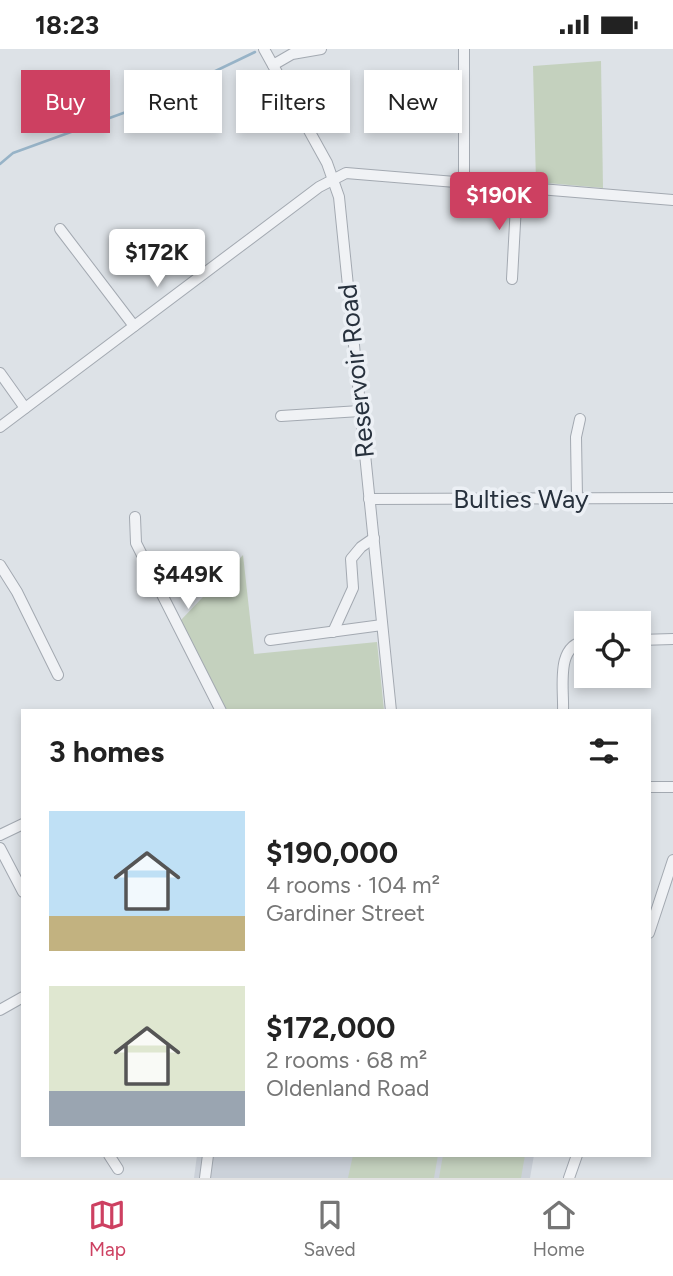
<!DOCTYPE html>
<html lang="en">
<head>
<meta charset="utf-8">
<style>
	body { margin:0; font-family:Figtree,sans-serif; background:#f2f2f2; color:#222; height:100vh; display:flex; flex-direction:column; font-size:26px; white-space:nowrap }
	* { box-sizing:border-box; margin:0 }
	p { font-size:23px; color:#767676 }
	.icon { flex:none; width:38px; height:38px; fill:none; stroke:currentColor; stroke-width:2; stroke-linecap:round; stroke-linejoin:round }
	.map { position:relative; flex:1; overflow:hidden }
	.sheet { position:absolute; left:21px; top:660px; width:630px; height:448px; display:flex; flex-direction:column; background:#fff; border-radius:0px; box-shadow:0 4px 10px #0003 }
	.sheet>* { flex:none }
	.guide { position:absolute; left:21px; top:21px; width:632px; height:63px; display:flex; gap:14px }
	.tools { position:absolute; left:574px; top:562px; display:grid; gap:14px }
	.tools a { display:grid; place-items:center; width:77px; height:77px; border-radius:0px; background:#fff; box-shadow:0 4px 10px #0003; font-size:35px }
	.price { position:absolute; translate:-50% -60px; padding:0 16px; border-radius:7px; background:#fff; color:#222; font-size:23px; line-height:46px; filter:drop-shadow(0 2px 4px #0008) }
	.price::after { content:''; position:absolute; left:50%; top:42px; width:21px; height:16px; margin-left:-10px; background:inherit; clip-path:polygon(0 0,100% 0,50% 100%) }
	.price.active { background:#cd4061; color:#fff }
	ul { padding:0; list-style:none }
	li { display:flex; align-items:center; gap:21px; height:175px; padding:0 28px }
	li span { display:grid; place-items:center; flex:none; width:196px; height:140px; border-radius:0px; color:#555 }
	li>.icon { margin-inline-start:auto }
	span .icon { width:84px; height:84px; fill:#fffc; stroke-width:1 }
	li b { font-size:30px }
	h2 { display:flex; justify-content:space-between; align-items:center; height:84px; padding:0 28px; font-size:30px }
	.pill { padding:0 24px; border-radius:0px; background:#fff; box-shadow:0 4px 10px #0003; font-size:24px; line-height:63px }
	.pill.active { background:#cd4061; color:#fff }
	.status { display:flex; justify-content:space-between; align-items:center; height:49px; padding:0 35px; background:#fff; direction:ltr }
	.status svg { height:19px; fill:currentColor }
	.menu { display:flex; justify-content:space-around; align-items:center; height:98px; border-top:2px solid #e0e0e0; background:#fff; font-size:19px; color:#767676 }
	.menu a { display:grid; justify-items:center; gap:4px }
	.menu .active { color:#cd4061 }
	.map>svg:first-child { display:block }
</style>
</head>
<body>
<div class="status"><b>18:23</b><svg viewBox="0 0 49 12"><path d="M0 12V9h3v3zM5 12V6h3v6zM10 12V3h3v9zM15 12V0h3v12zM26 1h20v11H26zM47 4h2v5h-2z"/></svg></div>
<div class="map">
<svg width="673" height="1129" viewBox="0 0 673 1129">
	<rect width="100%" height="100%" fill="#dde2e7"/>
	<!-- built -->
	<path fill="#cbd1d9" d="M197 1106H534L530 1129H194Z"/>
	<!-- green -->
	<g fill="#c4d1be">
		<path d="M601 12 603 139 536 133 533 17Z"/>
		<path d="M243 506 254 605 377 593 384 661H227L184 582 181 571Z"/>
		<path d="M353 1106H438L434 1129H348Z"/>
		<path d="M443 1106H525L521 1129H439Z"/>
	</g>
	<g fill="none" stroke-linecap="round" stroke-linejoin="round">
		<!-- stream -->
		<path stroke="#97b3c7" stroke-width="2.5" d="M0 115 13 104 173 46 205 27 255 3"/>
		<defs>
			<g id="minor">
				<path d="M264 0 327 114 339 148 391 662"/>
				<path d="M464 0V132"/>
				<path d="M273 16 292 5 321 0"/>
				<path d="M60 180 134 277"/>
				<path d="M512 230 517 137"/>
				<path d="M0 324 25 359"/>
				<path d="M281 367 360 362"/>
				<path d="M0 378 319 138 346 124 673 151"/>
				<path d="M577 449 576 388 580 370"/>
				<path d="M369 450 673 449"/>
				<path d="M135 468 136 494 221 662"/>
				<path d="M0 516 17 543 58 626"/>
				<path d="M333 583 353 539 351 510 361 498 374 489"/>
				<path d="M270 591 382 576"/>
				<path d="M639 591 673 590"/>
				<path d="M563 662C564 638 555 596 586 592"/>
				<path d="M649 738H673"/>
				<path d="M0 786 23 775"/>
				<path d="M0 799 23 843"/>
				<path d="M649 884 673 811"/>
				<path d="M0 961 23 948"/>
				<path d="M109 1106 118 1120"/>
				<path d="M205 1129 208 1106"/>
				<path d="M569 1129 577 1106"/>
			</g>
		</defs>
		<!-- minor casing -->
		<use href="#minor" stroke="#a3a9b1" stroke-width="12"/>
		<!-- minor -->
		<use href="#minor" stroke="#f0f2f5" stroke-width="10"/>
	</g>
	<g text-anchor="middle" stroke-width="7" stroke-linejoin="round" paint-order="stroke">
		<!-- street labels -->
		<g font-size="26" fill="#27313d" stroke="#ecf0f5">
			<text transform="translate(356 322) rotate(-96)" y="9">Reservoir Road</text>
			<text x="521" y="459">Bulties Way</text>
		</g>
	</g>
</svg>
<div class="tools">
<a><svg class="icon" aria-label="locate" viewBox="0 0 24 24"><circle cx="12" cy="12" r="6"/><path d="M12 2v4M12 18v4M2 12h4M18 12h4"/></svg></a>
</div>
<b class="price active" style="left:499px;top:183px">$190K</b>
<b class="price" style="left:157px;top:240px">$172K</b>
<b class="price" style="left:188px;top:562px">$449K</b>
<div class="guide">
<a class="pill active">Buy</a>
<a class="pill">Rent</a>
<a class="pill">Filters</a>
<a class="pill">New</a>
</div>
<section class="sheet">
<h2>3 homes<svg class="icon" aria-label="filters" viewBox="0 0 24 24"><path d="M4 7h16M4 17h16"/><circle cx="9" cy="7" r="2"/><circle cx="15" cy="17" r="2"/></svg></h2>
<ul>
<li><span style="background:linear-gradient(#bfe0f5 75%,#c2b280 0)"><svg class="icon" aria-label="home" viewBox="0 0 24 24"><path d="M3 11l9-7 9 7M6 9v11h12V9"/></svg></span><div><b>$190,000</b><p>4 rooms · 104 m²</p><p>Gardiner Street</p></div></li>
<li><span style="background:linear-gradient(#dfe7d0 75%,#9aa5b1 0)"><svg class="icon" aria-label="home" viewBox="0 0 24 24"><path d="M3 11l9-7 9 7M6 9v11h12V9"/></svg></span><div><b>$172,000</b><p>2 rooms · 68 m²</p><p>Oldenland Road</p></div></li>
</ul>
</section>
</div>
<nav class="menu">
<a class="active"><svg class="icon" aria-label="map" viewBox="0 0 24 24"><path d="M3 6l6-2 6 2 6-2v14l-6 2-6-2-6 2zM9 4v14M15 6v14"/></svg>Map</a>
<a><svg class="icon" aria-label="saved" viewBox="0 0 24 24"><path d="M7 4h10v16l-5-4-5 4z"/></svg>Saved</a>
<a><svg class="icon" aria-label="home" viewBox="0 0 24 24"><path d="M3 11l9-7 9 7M6 9v11h12V9"/></svg>Home</a>
</nav>
</body>
</html>
